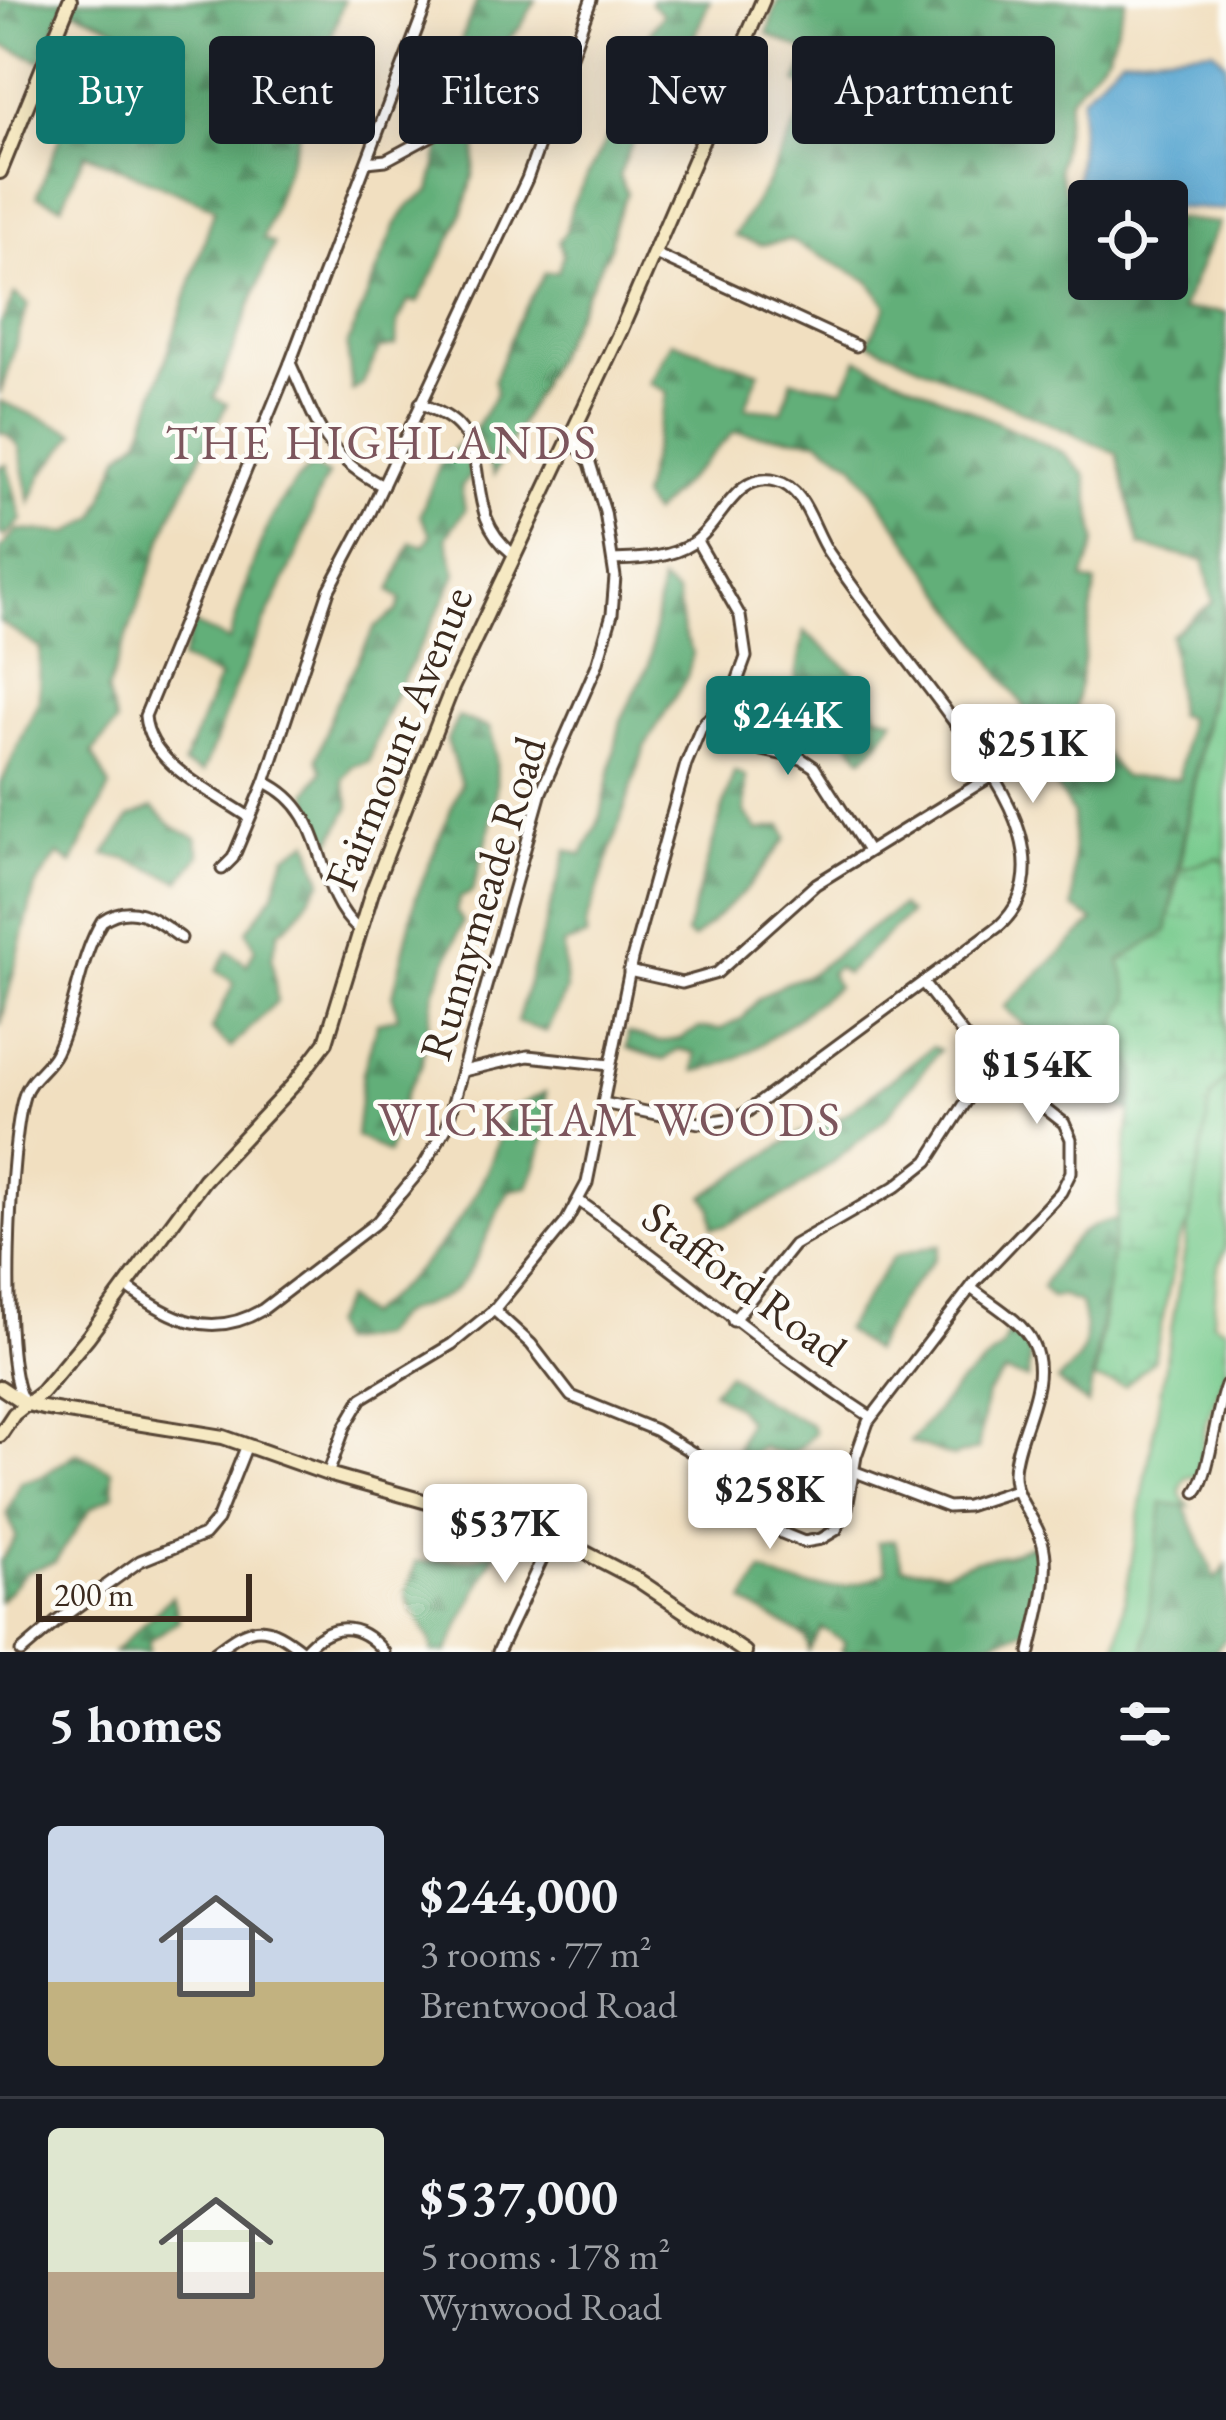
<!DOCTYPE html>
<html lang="en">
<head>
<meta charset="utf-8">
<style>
	body { margin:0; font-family:"EB Garamond",serif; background:#242831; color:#f1f3f6; height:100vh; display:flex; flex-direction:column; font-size:45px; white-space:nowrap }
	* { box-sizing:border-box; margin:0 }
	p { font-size:39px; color:#9ea1a6 }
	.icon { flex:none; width:66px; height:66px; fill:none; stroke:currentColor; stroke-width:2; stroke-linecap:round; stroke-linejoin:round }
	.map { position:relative; height:1652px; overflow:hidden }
	.side { display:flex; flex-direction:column; background:#171b24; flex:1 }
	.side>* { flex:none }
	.hud { position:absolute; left:36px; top:36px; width:1155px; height:108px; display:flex; gap:24px }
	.fabs { position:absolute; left:1068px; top:180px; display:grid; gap:24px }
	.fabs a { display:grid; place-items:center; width:120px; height:120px; border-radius:12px; background:#171b24; box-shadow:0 6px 30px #0003; font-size:60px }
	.scale { position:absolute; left:36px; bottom:30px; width:216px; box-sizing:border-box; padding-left:12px; border:6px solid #3b2a1e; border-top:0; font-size:33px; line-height:42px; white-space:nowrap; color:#3b2a1e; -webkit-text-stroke:9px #fdfcf7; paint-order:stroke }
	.price { position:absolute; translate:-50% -102px; padding:0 27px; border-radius:12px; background:#fff; color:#222; font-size:39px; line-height:78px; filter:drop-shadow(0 3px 6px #0008) }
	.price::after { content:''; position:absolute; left:50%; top:72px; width:36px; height:27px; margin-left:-18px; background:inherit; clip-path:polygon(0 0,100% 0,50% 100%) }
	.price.selected { background:#0f766e; color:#fff }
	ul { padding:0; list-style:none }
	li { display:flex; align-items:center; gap:36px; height:300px; padding:0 48px }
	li+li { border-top:3px solid #363941 }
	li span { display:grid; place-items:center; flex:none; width:336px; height:240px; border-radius:12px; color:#555 }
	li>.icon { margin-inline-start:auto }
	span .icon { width:144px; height:144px; fill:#fffc; stroke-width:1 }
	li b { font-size:51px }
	h2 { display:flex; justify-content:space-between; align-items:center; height:144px; padding:0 48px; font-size:51px }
	.chip { padding:0 42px; border-radius:12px; background:#171b24; box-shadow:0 6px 30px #0003; font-size:42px; line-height:108px }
	.chip.selected { background:#0f766e; color:#fff }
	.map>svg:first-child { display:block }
</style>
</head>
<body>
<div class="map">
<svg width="1226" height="1652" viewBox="0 0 1226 1652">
	<defs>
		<pattern id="grass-tufts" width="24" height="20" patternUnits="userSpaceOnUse" patternTransform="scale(3)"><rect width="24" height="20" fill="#78cb8e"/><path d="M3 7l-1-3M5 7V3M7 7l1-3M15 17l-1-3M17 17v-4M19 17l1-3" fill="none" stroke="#69ae7a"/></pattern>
		<pattern id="forest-firs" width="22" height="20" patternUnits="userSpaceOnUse" patternTransform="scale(3)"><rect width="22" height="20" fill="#62af79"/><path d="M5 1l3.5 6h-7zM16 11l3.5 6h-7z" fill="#528f63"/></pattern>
		<pattern id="wetland-marsh" width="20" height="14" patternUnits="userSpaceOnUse" patternTransform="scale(3)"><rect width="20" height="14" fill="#78cb8e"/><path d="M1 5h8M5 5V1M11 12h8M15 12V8" fill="none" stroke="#69ae7a"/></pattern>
	</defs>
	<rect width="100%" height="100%" fill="#fdfcf7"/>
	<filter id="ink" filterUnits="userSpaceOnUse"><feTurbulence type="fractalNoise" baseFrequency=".00833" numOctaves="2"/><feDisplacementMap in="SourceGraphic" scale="24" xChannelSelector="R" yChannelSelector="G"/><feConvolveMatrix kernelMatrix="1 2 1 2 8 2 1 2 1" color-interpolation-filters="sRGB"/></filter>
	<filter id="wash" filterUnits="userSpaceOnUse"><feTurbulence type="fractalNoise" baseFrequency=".004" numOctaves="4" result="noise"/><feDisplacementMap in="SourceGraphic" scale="48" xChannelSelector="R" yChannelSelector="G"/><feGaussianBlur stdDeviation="2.7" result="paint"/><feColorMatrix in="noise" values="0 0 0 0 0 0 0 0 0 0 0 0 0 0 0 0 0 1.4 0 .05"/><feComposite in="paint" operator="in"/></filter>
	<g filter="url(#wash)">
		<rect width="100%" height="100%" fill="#f1dfc0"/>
		<!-- grass -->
		<path fill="url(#grass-tufts)" stroke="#5a7a56" stroke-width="3" d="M1226 602V863L1218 858 1180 869Z"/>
		<!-- forest -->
		<g fill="url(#forest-firs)" stroke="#4e6c4c" stroke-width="3">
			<path d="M0 0H344L263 239 274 244 214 398 227 404 170 518 107 691 116 724 92 753 110 787 72 864 58 854 35 887 0 1027V786L39 699 40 648 0 622V549L18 530 70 533 96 517 121 454 140 439 215 208 85 153 62 206 37 196 81 83 91 86 117 28 64 6 41 61 0 44Z"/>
			<path d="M477 0H536L521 26 502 46 525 76 444 126 415 133 454 58Z"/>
			<path d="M652 0H710L681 67 664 61 659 83 671 94 655 128 639 126 619 176 627 193 614 223 610 247 494 475 474 430 496 394 494 380 517 323 545 273 558 272 563 254 559 241 566 231 572 205 638 79 651 31 663 14 651 3Z"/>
			<path d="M778 0H1126L1108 53 1069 99 1058 169 1065 191 1089 204V279H1167V218L1219 223 1181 310 1226 312V595L1167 931 1116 1024 1136 1073 1129 1111 1105 1100 1004 1007 1094 921 1073 908V814L1031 744 1044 735 853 463 818 440 734 432 652 514 641 498 667 392 649 383 672 341 759 372 745 408 782 411 792 380 843 389 858 359 1062 452 1086 476 1096 541 1083 580 1096 583 1074 715 1123 777 1179 779 1187 718 1177 715 1171 635 1213 602 1204 561 1140 546 1117 454 868 342 887 306 869 281 789 240 761 245 734 236 766 185 812 92 796 82 809 53 767 34Z"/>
			<path d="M476 129C481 193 447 248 417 303L409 300 398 322 396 345 379 349 362 385 352 391 347 346 396 224 411 204 430 191 441 143Z"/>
			<path d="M15 294 28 304 0 395V325Z"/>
			<path d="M0 401 76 433 42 475 30 503 19 446 5 433H0Z"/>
			<path d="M463 440 470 476 461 487 465 510 446 537 456 574C429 636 387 698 369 762L352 766 343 780 350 806 328 848 307 793 322 771 317 758 335 705 375 627 397 611 401 599 390 591 411 542 424 546 431 535 420 515 440 464Z"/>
			<path d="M7 465 22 520 4 537 0 533V466Z"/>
			<path d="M312 467 328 475C314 499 309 526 298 552 279 595 257 635 239 678 225 709 217 742 202 773L183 765 219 677 181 660 194 624 229 641C245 590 267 497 312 467Z"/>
			<path d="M661 582 677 594 683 632 693 653 687 677 646 744 586 925V937L563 945 566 991 546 1032 517 1022 567 850 582 855 601 816 621 720 649 665Z"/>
			<path d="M804 631 868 685 876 714 894 719 880 741 863 758 817 704 792 699Z"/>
			<path d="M458 717 489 728C508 776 487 844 472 892L460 898 456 911 463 922 435 989 421 1067 406 1093 388 1153 356 1136 363 1073 377 1023 398 1017 393 996 416 897 461 784 447 740Z"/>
			<path d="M734 771 746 776 745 813 758 830 782 826 787 838 747 889 693 939 686 934Z"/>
			<path d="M153 808 173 827 196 838 200 855 180 881 127 859 105 855 130 817Z"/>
			<path d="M309 841 322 881C306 899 300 919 279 931L272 957 277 1001 231 1048 211 1030 234 983 217 970 228 951 247 965 255 948 247 931 274 893 285 856Z"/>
			<path d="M901 906 909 914 846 974 837 967 830 972 837 987C793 1018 750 1064 695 1071V1053L679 1049 664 1060 627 1048 628 1033 659 1042 679 1039 699 1028 721 1029 743 1018 758 999 785 983 809 975Z"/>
			<path d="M932 1047 940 1050 884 1120 837 1159 791 1193 724 1226 713 1227 711 1207 704 1196 800 1133 827 1125 850 1111Z"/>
			<path d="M545 1092C549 1128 542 1155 528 1187L510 1190C490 1221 482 1261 456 1288 439 1305 413 1305 397 1316 390 1322 384 1331 378 1337L337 1342 330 1325 345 1299 365 1316C433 1262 489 1200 505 1112Z"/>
			<path d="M1114 1220 1118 1223 1088 1405 1057 1381C1089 1353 1089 1344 1080 1303L1062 1296 1051 1298 1042 1287C1060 1255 1076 1226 1114 1220Z"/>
			<path d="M939 1245 935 1258 899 1302 873 1351 844 1330 893 1257Z"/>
			<path d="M1008 1331 1030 1349 1028 1379 1005 1373 987 1393 978 1449 953 1457 910 1442 957 1386 1002 1348Z"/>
			<path d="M728 1373 764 1401 811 1425 815 1432C798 1453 788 1459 762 1447L742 1462 735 1454 747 1421 737 1408 712 1391Z"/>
			<path d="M77 1453 112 1471 114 1495 91 1508 55 1562 26 1572 0 1601V1562L16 1537 7 1513 21 1482 41 1477Z"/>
			<path d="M1171 1474 1216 1580 1226 1566V1638L1214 1652H1120L1153 1485Z"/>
			<path d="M895 1540 902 1567 945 1572 976 1560 1007 1555 1037 1542 1039 1577 1026 1629C980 1652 916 1652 863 1647L859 1652H841L845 1642 822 1628 809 1650 806 1637 744 1602 762 1571C801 1592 848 1593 887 1571L877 1542Z"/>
			<path d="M495 1552 447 1652H432L431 1642 405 1595 416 1562 472 1559Z"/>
			<path d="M172 1596 179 1620 149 1641V1652H114Z"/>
		</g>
		<!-- wetland -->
		<path fill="url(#wetland-marsh)" stroke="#5a7a56" stroke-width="3" d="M1218 858 1226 863V1187L1206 1192 1178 1244 1154 1360 1125 1386 1095 1380 1136 1073 1116 1024 1130 996 1120 961 1167 931 1180 869Z"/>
		<!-- green -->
		<path fill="#78cb8e" stroke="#5a7a56" stroke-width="3" d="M1226 1077V1247L1217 1271 1213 1322 1226 1329V1373L1206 1423 1198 1475 1186 1478C1178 1490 1179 1496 1189 1506L1162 1503 1144 1652H1116L1211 1097Z"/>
		<!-- water -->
		<path fill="#57a5d0" stroke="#496877" stroke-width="3" d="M1213 49 1226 63V210L1167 207V201H1125L1076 192 1082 97 1121 57Z"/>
	</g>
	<g filter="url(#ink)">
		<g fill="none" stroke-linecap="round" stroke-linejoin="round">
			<defs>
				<g id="street">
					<path d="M367 162 386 160 537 79 564 77"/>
					<path d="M655 254 856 346"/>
					<path d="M290 363C317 421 322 455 383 486"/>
					<path d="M420 403C434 410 451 416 461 429 489 462 465 515 512 553"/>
					<path d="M706 721 741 745 802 759 814 767 868 851"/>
					<path d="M265 782C332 813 310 887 359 930"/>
					<path d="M249 817C213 792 149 765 145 716L290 363 428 0"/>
					<path d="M222 869 233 858 265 782 329 590 370 513 527 179 591 0"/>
					<path d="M629 971 682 983 717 973 816 884 993 775"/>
					<path d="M463 1071 528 1056 610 1065"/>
					<path d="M603 1103 699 1123 740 1117 999 926C1027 901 1030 869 1020 834 1006 786 973 748 944 708 906 657 865 606 829 553 813 530 806 488 776 481 735 471 721 525 693 543 668 559 640 559 613 560"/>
					<path d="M579 1201C678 1271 769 1351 871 1417"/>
					<path d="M127 1287C170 1319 211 1340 262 1310L377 1222 422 1168 446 1128 541 792 597 665 612 614 615 577 605 512 590 463 570 436"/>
					<path d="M971 1288C991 1304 1022 1320 1033 1344 1052 1384 1016 1432 1014 1472 1013 1499 1035 1516 1042 1541 1052 1574 1037 1619 1030 1652"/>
					<path d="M494 1310 531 1344 571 1396 655 1430 730 1475 782 1533 804 1542 821 1539 836 1530 847 1508 856 1456 868 1422 975 1282 1061 1192 1071 1172V1139L1064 1123 983 1060 923 983"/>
					<path d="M733 1321 794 1245 895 1187 928 1161 989 1066"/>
					<path d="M22 1398C0 1358 9 1145 24 1096 29 1078 48 1069 56 1052 76 1011 78 960 102 921 132 900 155 919 181 938"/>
					<path d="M853 1471 948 1507 967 1506 1016 1490"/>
					<path d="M328 1474 345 1427 362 1398 452 1344 494 1310 566 1222 587 1183 632 959 686 764 701 728 735 687 746 657 740 616 697 541"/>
					<path d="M1196 1492C1210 1475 1215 1413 1226 1385"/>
					<path d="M21 1652 56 1622 140 1561 204 1535 217 1520 247 1445"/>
					<path d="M215 1652C253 1622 265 1621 304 1652"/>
					<path d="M303 1652C329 1621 359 1621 384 1652"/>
					<path d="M498 1652 551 1540"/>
				</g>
				<g id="secondary">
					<path d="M0 172 70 0"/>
					<path d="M0 1387 24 1403 43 1408 223 1437 328 1474 505 1524 586 1553 638 1580 745 1652"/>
					<path d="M0 1435 14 1414 42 1392 88 1337 204 1180 294 1084 326 1042 372 892 452 688 620 332 763 0"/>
				</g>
			</defs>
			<!-- street casing -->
			<use href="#street" stroke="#564536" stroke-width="15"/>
			<!-- secondary casing -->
			<use href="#secondary" stroke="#564536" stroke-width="18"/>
			<!-- street -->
			<use href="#street" stroke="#fff" stroke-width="9"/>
			<!-- secondary -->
			<use href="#secondary" stroke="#f6e9c3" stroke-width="12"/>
		</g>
	</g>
	<g text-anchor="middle" stroke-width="9" stroke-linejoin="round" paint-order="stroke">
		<!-- street labels -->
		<g font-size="45" fill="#3b2a1e" stroke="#fdfcf7">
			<text transform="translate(398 738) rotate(-68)" y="16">Fairmount Avenue</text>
			<text transform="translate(482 898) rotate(-73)" y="16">Runnymeade Road</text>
			<text transform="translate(745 1283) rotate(37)" y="16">Stafford Road</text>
		</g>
		<!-- neighbourhood labels -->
		<g font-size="48" letter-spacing="3" fill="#7c555c" stroke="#fdfcf7">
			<text x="382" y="459">THE HIGHLANDS</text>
			<text x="610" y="1136">WICKHAM WOODS</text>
		</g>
	</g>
</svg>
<div class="fabs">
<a><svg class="icon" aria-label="locate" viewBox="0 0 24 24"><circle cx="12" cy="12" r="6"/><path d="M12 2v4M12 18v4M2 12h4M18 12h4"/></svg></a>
</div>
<div class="scale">200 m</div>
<b class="price selected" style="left:788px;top:778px">$244K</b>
<b class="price" style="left:1033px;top:806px">$251K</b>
<b class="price" style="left:1037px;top:1127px">$154K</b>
<b class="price" style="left:770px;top:1552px">$258K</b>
<b class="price" style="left:505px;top:1586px">$537K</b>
<div class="hud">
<a class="chip selected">Buy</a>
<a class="chip">Rent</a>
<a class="chip">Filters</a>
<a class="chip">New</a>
<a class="chip">Apartment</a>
</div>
</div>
<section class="side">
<h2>5 homes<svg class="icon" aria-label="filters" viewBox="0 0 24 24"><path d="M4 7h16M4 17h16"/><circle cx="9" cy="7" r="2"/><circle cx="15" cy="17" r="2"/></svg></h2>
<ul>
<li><span style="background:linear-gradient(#c9d6e8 65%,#c2b280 0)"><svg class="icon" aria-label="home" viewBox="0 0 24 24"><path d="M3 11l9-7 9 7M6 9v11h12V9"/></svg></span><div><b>$244,000</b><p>3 rooms · 77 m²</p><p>Brentwood Road</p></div></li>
<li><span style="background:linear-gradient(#dfe7d0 60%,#b9a48a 0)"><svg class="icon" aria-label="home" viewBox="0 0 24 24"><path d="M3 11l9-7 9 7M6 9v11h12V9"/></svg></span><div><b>$537,000</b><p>5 rooms · 178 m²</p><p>Wynwood Road</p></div></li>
</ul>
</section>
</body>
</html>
